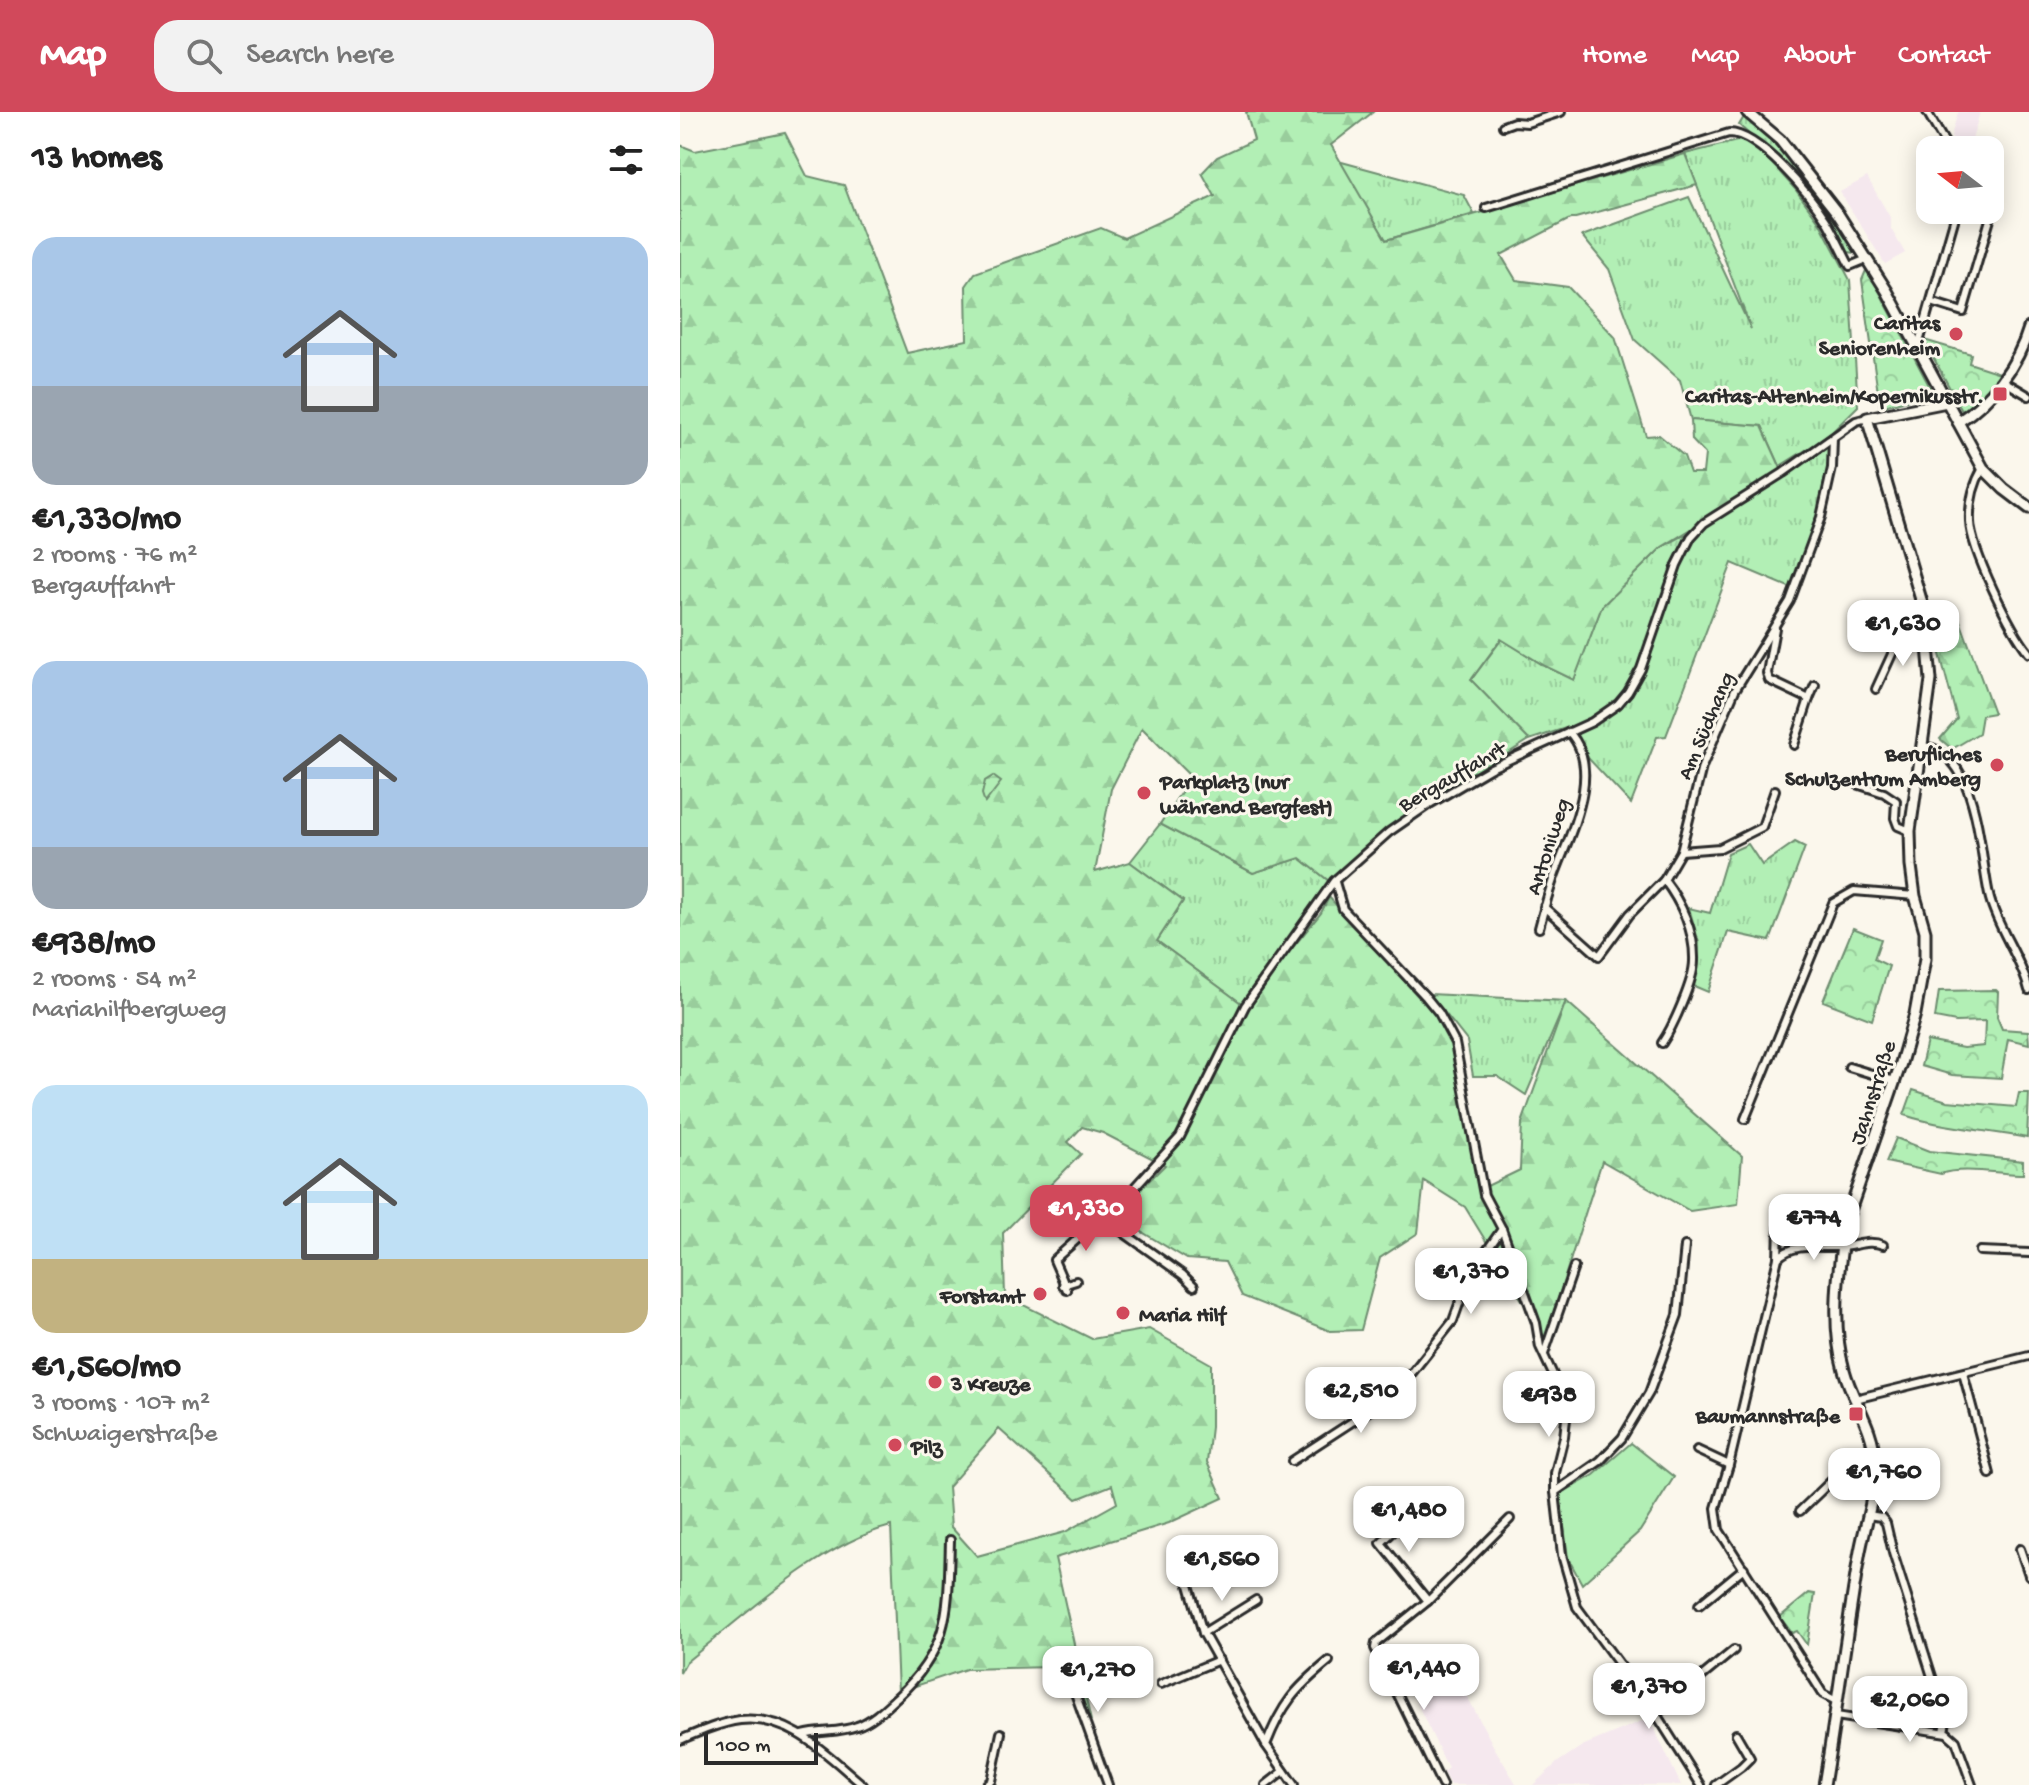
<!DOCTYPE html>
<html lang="en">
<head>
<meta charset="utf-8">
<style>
	body { margin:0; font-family:"Gochi Hand",sans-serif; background:#f2f2f2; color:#222; height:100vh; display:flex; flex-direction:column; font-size:30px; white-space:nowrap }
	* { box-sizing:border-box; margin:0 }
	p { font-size:26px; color:#767676 }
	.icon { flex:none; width:44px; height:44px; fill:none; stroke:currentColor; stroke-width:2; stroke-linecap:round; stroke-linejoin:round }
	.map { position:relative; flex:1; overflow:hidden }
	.details { display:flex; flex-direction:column; background:#fff; width:680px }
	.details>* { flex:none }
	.needle { width:52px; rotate:286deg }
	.controls { position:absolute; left:1236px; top:24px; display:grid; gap:16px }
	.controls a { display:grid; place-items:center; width:88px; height:88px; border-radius:16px; background:#fff; box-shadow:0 4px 20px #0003; font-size:40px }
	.scale { position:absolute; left:24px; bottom:20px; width:114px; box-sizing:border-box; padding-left:8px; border:4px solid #2b2b2b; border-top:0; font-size:22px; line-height:28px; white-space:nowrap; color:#2b2b2b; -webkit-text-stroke:6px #fbf7ec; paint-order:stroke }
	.price { position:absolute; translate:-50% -68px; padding:0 18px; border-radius:16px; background:#fff; color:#222; font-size:26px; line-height:52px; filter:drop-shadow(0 2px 4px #0008) }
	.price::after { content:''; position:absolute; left:50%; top:48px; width:24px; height:18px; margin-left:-12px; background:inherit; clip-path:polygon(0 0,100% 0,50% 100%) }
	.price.current { background:#d1495b; color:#fff }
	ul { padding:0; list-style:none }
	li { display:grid; align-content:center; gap:16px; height:424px; padding:0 32px }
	li span { display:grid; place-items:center; height:248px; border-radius:24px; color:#555 }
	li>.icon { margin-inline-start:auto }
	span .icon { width:144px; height:144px; fill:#fffc; stroke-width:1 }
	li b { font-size:34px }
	h2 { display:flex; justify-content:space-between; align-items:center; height:96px; padding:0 32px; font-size:34px }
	header { display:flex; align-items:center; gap:48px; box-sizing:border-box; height:112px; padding:0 40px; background:#d1495b; color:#fff }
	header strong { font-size:38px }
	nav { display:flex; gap:44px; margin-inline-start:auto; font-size:28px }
	.search { width:560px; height:72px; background:#f2f2f2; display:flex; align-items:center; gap:20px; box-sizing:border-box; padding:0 28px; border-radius:24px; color:#767676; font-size:30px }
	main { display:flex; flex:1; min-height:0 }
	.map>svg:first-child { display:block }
</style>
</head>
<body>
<header>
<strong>Map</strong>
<div class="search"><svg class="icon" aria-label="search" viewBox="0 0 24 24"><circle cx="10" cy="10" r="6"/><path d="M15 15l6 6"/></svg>Search here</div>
<nav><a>Home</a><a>Map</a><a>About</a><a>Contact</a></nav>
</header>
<main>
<section class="details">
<h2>13 homes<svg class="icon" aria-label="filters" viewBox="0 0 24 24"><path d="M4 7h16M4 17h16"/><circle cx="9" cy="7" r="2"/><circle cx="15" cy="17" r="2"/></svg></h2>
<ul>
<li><span style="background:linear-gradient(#a9c7e8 60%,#9aa5b1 0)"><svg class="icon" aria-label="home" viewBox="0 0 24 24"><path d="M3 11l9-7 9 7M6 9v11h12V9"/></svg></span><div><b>€1,330/mo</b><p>2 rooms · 76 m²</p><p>Bergauffahrt</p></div></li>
<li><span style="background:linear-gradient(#a9c7e8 75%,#9aa5b1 0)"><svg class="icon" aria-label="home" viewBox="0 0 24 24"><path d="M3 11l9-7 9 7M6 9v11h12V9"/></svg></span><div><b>€938/mo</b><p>2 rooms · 54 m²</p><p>Mariahilfbergweg</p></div></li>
<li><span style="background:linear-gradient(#bfe0f5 70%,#c2b280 0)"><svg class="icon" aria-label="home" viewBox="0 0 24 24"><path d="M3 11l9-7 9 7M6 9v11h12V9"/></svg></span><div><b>€1,560/mo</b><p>3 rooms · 107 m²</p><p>Schwaigerstraße</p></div></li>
</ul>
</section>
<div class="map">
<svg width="1349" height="1673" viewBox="0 0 1349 1673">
	<defs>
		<pattern id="grass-tufts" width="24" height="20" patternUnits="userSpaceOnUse" patternTransform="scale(2)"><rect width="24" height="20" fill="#b2efb5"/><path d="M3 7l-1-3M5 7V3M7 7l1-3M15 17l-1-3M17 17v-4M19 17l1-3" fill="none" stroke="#99cd9c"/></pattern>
		<pattern id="forest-firs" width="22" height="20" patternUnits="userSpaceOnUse" patternTransform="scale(2)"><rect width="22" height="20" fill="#b2efb5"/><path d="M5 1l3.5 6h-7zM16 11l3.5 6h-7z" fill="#99cd9c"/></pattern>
		<pattern id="wetland-marsh" width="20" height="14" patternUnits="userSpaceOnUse" patternTransform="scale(2)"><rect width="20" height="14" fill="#b2efb5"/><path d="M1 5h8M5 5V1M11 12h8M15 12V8" fill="none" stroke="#99cd9c"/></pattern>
		<pattern id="park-crowns" width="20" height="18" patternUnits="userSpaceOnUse" patternTransform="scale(2)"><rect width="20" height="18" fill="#b2efb5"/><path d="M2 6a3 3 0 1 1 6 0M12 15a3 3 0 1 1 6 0" fill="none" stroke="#99cd9c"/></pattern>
	</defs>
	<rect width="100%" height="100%" fill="#fbf7ec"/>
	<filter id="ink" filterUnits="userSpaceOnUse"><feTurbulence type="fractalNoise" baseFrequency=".0125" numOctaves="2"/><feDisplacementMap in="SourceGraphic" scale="16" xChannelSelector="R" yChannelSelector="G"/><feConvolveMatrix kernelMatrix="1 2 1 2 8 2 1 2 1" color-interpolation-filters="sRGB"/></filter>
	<g filter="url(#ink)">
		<!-- built -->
		<g fill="#f5e8ee">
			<path d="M1278 0H1300L1289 38H1277L1271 24Z"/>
			<path d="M1187 65 1211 107V117L1225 141 1205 152 1160 80Z"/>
			<path d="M777 1565 814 1635 837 1673H770L763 1660 768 1656 734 1585Z"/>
			<path d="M969 1606 1001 1673H853L878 1650 902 1634Z"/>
		</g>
		<!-- grass -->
		<g fill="url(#grass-tufts)" stroke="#6e8d70" stroke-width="2">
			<path d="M1064 5C1108 40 1150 91 1176 141L1168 140C1138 83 1106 55 1059 13Z"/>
			<path d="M1069 26 1115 77 1140 111 1170 168 1178 294 1148 324 1100 354 1082 314 1011 308 1000 268 955 228 929 157 902 124 1009 85 1071 217 1005 42Z"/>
			<path d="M658 49 784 83 794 102 706 128Z"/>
			<path d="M1150 333C1150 382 1128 430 1111 476L1052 451 986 624 977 625 951 692 908 646 899 630 886 616 849 628 791 568 822 527 865 554 894 567 922 494 982 435 1070 388Z"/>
			<path d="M480 712 573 761 620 746 649 769 565 894 477 829 503 789 450 750Z"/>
			<path d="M1115 730 1125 735 1090 829 1048 820 1028 880 1014 874 1019 831 1009 796 1030 801 1048 741 1068 732 1082 753Z"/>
			<path d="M750 882 886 889 846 983 817 964H793L787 929Z"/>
		</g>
		<!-- forest -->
		<g fill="url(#forest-firs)" stroke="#6e8d70" stroke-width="2" fill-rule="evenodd">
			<path d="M566 0H693L651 33 706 128 1005 42 1017 73 888 108 821 143 836 168 888 175 935 225 966 324 979 323 1004 344 1010 361H1023L1025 342 1012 328 1011 308 1082 314 1103 361 982 435 922 494 894 568 865 554 821 527 791 568 849 628 711 715 649 769 620 746 573 761 480 712 511 665 462 616 431 677 415 760 450 750 503 789 477 829 565 894 641 801 649 785 777 928 805 1075 840 1058 842 1011 886 889 1062 1044 1058 1092 1010 1099 922 1049 864 1230 856 1211 785 1095 744 1069 738 1121 700 1146 681 1218 650 1219 562 1184 545 1150 507 1147 434 1103 485 1053 423 1021 402 1015 388 1030 401 1042 323 1121 325 1184 412 1227 469 1217 531 1252V1315L527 1350 543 1386 489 1411 375 1446 411 1609 374 1555 286 1557 218 1580 211 1414C140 1432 64 1504 6 1550L0 1561V33L15 39 105 21 127 64 164 73 227 241 287 228 286 174 295 161 421 116 444 126 535 84 522 61 537 45 574 28ZM319 1317 397 1387 432 1373 437 1391 385 1420 297 1444 271 1415 268 1375Z"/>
			<path d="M1275 495 1314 601 1302 603 1299 621 1272 637 1260 627 1277 607 1249 500Z"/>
		</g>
		<!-- wetland -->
		<path fill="url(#wetland-marsh)" stroke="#6e8d70" stroke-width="2" d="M313 664 321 670 305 691 302 682 305 669Z"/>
		<!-- park -->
		<g fill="url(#park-crowns)" stroke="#6e8d70" stroke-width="2">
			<path d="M1187 156 1253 281 1200 295 1182 168Z"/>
			<path d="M1244 228 1291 242 1289 251 1320 261 1300 287 1282 299Z"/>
			<path d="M1173 816 1201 827 1194 847 1209 854 1192 908 1143 889Z"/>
			<path d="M1316 878 1318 880 1317 905 1322 917 1348 919 1349 932 1328 927 1321 966 1272 963 1241 954 1247 929 1283 936 1304 934 1305 909 1276 910 1255 906 1259 879Z"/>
			<path d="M1233 978 1267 989 1336 995 1339 981H1349L1347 1026C1306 1018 1264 1016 1224 1003Z"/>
			<path d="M1216 1026 1249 1039 1343 1049V1062C1322 1062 1279 1054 1261 1062L1206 1050Z"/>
			<path d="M1129 1481 1135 1482 1127 1533 1117 1519 1112 1521 1100 1505Z"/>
		</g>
		<!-- garden -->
		<path fill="#b2efb5" stroke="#6e8d70" stroke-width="2" d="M951 1331 994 1365 960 1419 902 1472 888 1446 880 1382 914 1363Z"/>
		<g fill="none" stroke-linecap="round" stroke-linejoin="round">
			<defs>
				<g id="street">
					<path d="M1247 0 1269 38"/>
					<path d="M823 14 834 10 847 11 881 0"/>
					<path d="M806 96 1049 21C1079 21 1130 83 1146 108 1155 123 1162 139 1170 154L1187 147"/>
					<path d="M1251 190 1283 200 1311 104"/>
					<path d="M1238 234 1277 98"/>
					<path d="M1322 268 1349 284"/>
					<path d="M1303 356C1293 373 1289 390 1290 410 1291 438 1331 519 1349 541"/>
					<path d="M1095 516 1087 561 1089 568 1129 587 1114 633"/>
					<path d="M1196 577 1218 529 1247 531"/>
					<path d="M1129 587 1135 573"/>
					<path d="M1241 634C1300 638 1299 745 1310 787 1319 819 1341 846 1349 878"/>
					<path d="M1177 672 1204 681 1216 689 1215 706 1218 714 1230 719"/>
					<path d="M1001 739 1040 736 1082 715 1095 678"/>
					<path d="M655 770 663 797 746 885 759 901 775 931 804 1083 822 1117 856 1211 860 1235 885 1288 887 1298 884 1325 875 1361V1380L882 1443 897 1495 976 1602 1021 1673"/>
					<path d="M864 795 919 844 950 802 984 768 1001 739 1022 655 1055 578 1110 489 1141 405 1152 356 1153 326"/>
					<path d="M859 816C864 797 869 779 875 762 890 721 924 658 889 620"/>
					<path d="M982 931C993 915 1014 868 1014 849 1015 820 1001 790 984 768"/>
					<path d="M1169 955 1215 969"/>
					<path d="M1065 1007 1153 791 1174 779 1235 784"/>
					<path d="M423 1106 503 1163 514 1174"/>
					<path d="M1099 1116 1098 1146 1049 1353 1036 1396 1039 1418 1143 1582 1158 1590"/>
					<path d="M1300 1139 1349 1141"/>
					<path d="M1098 1146C1114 1130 1138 1136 1159 1135 1175 1135 1187 1127 1203 1133"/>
					<path d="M383 1173 396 1169"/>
					<path d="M387 1178 374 1148 452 1078 500 1025 565 894 654 769 709 720 748 693 811 656 912 610 938 592 948 580 961 557 997 453 1011 425 1024 411 1103 361 1176 309 1187 306"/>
					<path d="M864 1242 894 1155"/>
					<path d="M1283 1261 1310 1362"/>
					<path d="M1175 1287 1349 1244"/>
					<path d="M1017 1338 1049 1353"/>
					<path d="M612 1349 704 1289 727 1267 773 1209 789 1164 822 1117"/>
					<path d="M875 1380 920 1349 942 1326 969 1281 998 1203 1005 1134"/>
					<path d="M737 1397 701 1431 748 1489"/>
					<path d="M1120 1399 1172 1349 1195 1348"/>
					<path d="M1188 1403 1201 1405 1206 1411 1213 1441 1266 1609 1264 1620"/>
					<path d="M1340 1437 1349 1463"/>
					<path d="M504 1456 523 1521 586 1633"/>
					<path d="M1019 1493 1064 1456"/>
					<path d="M523 1521 576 1488"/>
					<path d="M381 1542 428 1673"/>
					<path d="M481 1572 539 1548"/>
					<path d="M1156 1604 1267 1621 1276 1629 1292 1673"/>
					<path d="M970 1607 1054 1538"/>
					<path d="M123 1623C141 1618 159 1621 177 1614 192 1609 205 1596 217 1585 271 1536 268 1497 270 1428"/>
					<path d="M0 1628C19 1620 39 1611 60 1608 110 1602 148 1644 183 1673"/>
					<path d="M306 1673 311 1669 321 1621"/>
					<path d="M586 1673 604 1659"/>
					<path d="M614 1673 586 1633C602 1592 615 1577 649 1549"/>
					<path d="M762 1673 695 1536 696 1531 748 1489 830 1407"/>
					<path d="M1036 1673 1061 1655 1070 1646 1056 1622"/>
				</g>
				<g id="secondary">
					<path d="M1067 0 1100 28 1158 102 1207 179 1303 356 1324 377 1349 396"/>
					<path d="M1278 310C1311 289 1338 253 1349 216"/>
					<path d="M1144 1673C1157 1597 1166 1521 1179 1445 1184 1414 1197 1381 1195 1349 1193 1313 1173 1291 1164 1258 1151 1213 1158 1158 1165 1113L1221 951 1235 902 1245 847V819L1235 784 1231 754 1230 719 1251 568 1245 501 1187 306 1267 290"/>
				</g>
			</defs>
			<!-- street casing -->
			<use href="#street" stroke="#2b2b2b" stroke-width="12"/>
			<!-- secondary casing -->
			<use href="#secondary" stroke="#2b2b2b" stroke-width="15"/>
			<!-- street -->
			<use href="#street" stroke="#fbf7ec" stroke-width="6"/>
			<!-- secondary -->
			<use href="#secondary" stroke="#fbf7ec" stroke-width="9"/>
		</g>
	</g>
	<!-- markers -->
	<g fill="#d1495b" stroke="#fbf7ec" stroke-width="3">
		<circle cx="1276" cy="222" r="8"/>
		<rect x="1312" y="274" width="16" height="16" rx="4"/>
		<circle cx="1317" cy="653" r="8"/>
		<circle cx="464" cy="681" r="8"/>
		<circle cx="360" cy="1182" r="8"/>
		<circle cx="443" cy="1201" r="8"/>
		<circle cx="255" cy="1270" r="8"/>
		<rect x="1168" y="1294" width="16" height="16" rx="4"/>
		<circle cx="215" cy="1333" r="8"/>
	</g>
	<g text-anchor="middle" stroke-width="6" stroke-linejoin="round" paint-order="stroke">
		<!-- poi labels -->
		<g font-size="22" font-weight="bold" fill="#2b2b2b" stroke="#fbf7ec" text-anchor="end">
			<text x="1260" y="217">Caritas<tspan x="1260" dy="25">Seniorenheim</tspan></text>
			<text x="1304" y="290">Caritas-Altenheim/Kopernikusstr.</text>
			<text x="1301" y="648">Berufliches<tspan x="1301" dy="25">Schulzentrum Amberg</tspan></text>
			<text x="480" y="676" text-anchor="start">Parkplatz (nur<tspan x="480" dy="25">während Bergfest)</tspan></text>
			<text x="344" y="1190">Forstamt</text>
			<text x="459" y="1209" text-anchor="start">Maria Hilf</text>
			<text x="271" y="1278" text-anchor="start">3 Kreuze</text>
			<text x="1160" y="1310">Baumannstraße</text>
			<text x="231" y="1341" text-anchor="start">Pilz</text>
		</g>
		<!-- street labels -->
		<g font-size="22" fill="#2b2b2b" stroke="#fbf7ec">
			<text transform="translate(1024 613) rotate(-67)" y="8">Am Südhang</text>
			<text transform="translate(771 663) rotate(-30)" y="8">Bergauffahrt</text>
			<text transform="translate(866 734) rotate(-72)" y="8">Antoniweg</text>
			<text transform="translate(1191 980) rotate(-72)" y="8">Jahnstraße</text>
		</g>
	</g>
</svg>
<div class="controls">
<a><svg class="needle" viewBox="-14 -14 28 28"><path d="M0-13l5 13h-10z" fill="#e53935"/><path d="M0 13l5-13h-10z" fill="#767676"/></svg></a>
</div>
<div class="scale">100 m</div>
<b class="price" style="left:1223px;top:556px">€1,630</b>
<b class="price current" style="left:406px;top:1141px">€1,330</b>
<b class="price" style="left:1134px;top:1150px">€774</b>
<b class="price" style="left:791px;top:1204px">€1,370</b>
<b class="price" style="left:681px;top:1323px">€2,510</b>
<b class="price" style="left:869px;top:1327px">€938</b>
<b class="price" style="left:1204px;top:1404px">€1,760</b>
<b class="price" style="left:729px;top:1442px">€1,480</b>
<b class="price" style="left:542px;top:1491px">€1,560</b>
<b class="price" style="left:744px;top:1600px">€1,440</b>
<b class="price" style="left:418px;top:1602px">€1,270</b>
<b class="price" style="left:969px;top:1619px">€1,370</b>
<b class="price" style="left:1230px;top:1632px">€2,060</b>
</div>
</main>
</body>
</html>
